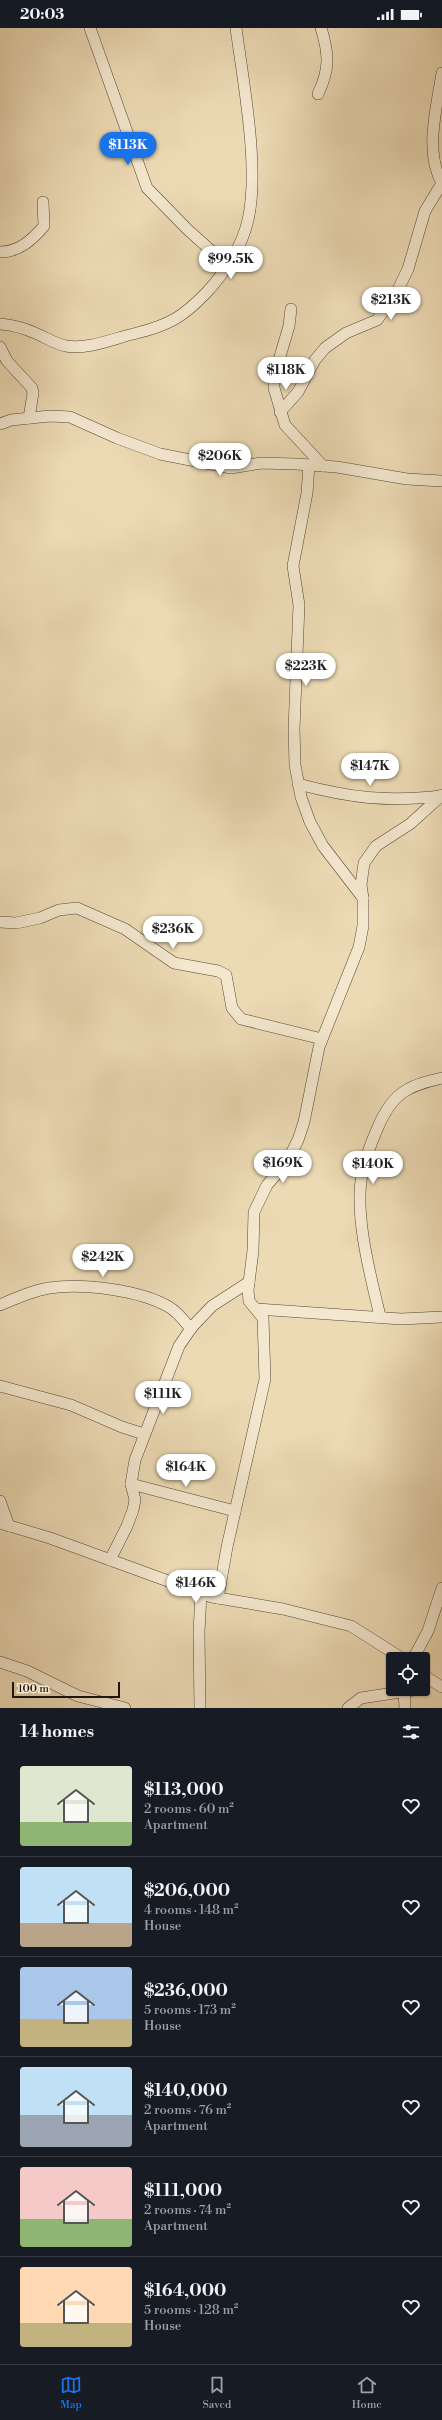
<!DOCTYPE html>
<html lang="en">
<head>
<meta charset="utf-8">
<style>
	body { margin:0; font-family:"Libre Bodoni",serif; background:#242831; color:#f1f3f6; height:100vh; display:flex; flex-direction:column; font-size:15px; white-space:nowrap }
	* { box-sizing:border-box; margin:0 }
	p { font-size:13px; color:#9ea1a6 }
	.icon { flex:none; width:22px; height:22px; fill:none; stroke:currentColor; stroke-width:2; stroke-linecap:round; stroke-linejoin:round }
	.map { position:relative; height:1680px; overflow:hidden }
	.drawer { display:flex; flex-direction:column; background:#171b24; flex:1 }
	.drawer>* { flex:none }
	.buttons { position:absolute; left:386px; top:1624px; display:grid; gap:8px }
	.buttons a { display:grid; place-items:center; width:44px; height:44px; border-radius:4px; background:#171b24; box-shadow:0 1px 3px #0004; font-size:20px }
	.scale { position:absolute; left:12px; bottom:10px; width:108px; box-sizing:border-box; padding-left:4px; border:2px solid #21150e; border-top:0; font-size:11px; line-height:14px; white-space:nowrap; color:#21150e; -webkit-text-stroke:3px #f3e7ce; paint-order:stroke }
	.price { position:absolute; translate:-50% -34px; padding:0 9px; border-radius:14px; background:#fff; color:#222; font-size:13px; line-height:26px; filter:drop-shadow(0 1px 2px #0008) }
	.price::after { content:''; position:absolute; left:50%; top:24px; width:12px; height:9px; margin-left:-6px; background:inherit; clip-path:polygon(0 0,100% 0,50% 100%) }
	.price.current { background:#1a73e8; color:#fff }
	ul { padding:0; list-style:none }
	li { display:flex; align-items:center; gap:12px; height:100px; padding:0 20px }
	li+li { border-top:1px solid #363941 }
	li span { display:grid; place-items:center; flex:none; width:112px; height:80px; border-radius:4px; color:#555 }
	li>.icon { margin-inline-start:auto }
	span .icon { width:48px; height:48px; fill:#fffc; stroke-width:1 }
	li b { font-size:17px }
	h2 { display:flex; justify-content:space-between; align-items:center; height:48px; padding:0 20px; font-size:17px }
	.status { display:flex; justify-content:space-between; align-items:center; height:28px; padding:0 20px; background:#171b24; direction:ltr }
	.status svg { height:11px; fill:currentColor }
	.dock { display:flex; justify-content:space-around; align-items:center; height:56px; border-top:1px solid #363941; background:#171b24; font-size:11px; color:#9ea1a6 }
	.dock a { display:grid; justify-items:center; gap:2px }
	.dock .current { color:#1a73e8 }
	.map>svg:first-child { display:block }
</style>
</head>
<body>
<div class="status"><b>20:03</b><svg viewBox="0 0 49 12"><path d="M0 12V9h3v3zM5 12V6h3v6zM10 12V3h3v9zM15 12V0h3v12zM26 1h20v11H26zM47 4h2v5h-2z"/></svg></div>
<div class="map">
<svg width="442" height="1680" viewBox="0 0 442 1680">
	<rect width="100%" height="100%" fill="#ecdab4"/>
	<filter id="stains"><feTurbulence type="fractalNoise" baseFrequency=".005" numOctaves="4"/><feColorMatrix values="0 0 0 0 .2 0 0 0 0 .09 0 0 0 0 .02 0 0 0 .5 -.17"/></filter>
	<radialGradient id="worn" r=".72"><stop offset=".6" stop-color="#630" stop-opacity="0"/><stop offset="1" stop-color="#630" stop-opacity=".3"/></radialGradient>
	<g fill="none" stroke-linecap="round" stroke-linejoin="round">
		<defs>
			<g id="minor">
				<path d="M90 0 147 160 187 201 227 237"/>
				<path d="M318 66C330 41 329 26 321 0"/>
				<path d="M0 224C19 224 32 212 44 198L43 174"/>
				<path d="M291 281 289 298 274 349V360L285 397 323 438"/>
				<path d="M0 296C12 297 24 300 35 305 45 309 55 316 66 318 89 322 114 310 137 305 169 297 183 289 206 265 224 246 242 219 248 192 260 141 243 53 236 0"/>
				<path d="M0 319 7 333 32 360 33 365 29 390"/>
				<path d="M280 384 298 364 315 332 325 320 346 305 377 292 396 266 408 241 425 183 442 155C424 124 437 78 442 45"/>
				<path d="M0 396 11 392 50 388 70 389 117 410 160 426 231 440 261 435 296 436 337 439 407 451 442 453"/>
				<path d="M309 437 307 465 293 538 299 577 294 701 295 737 301 769 310 794 323 818 363 870"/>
				<path d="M298 756C351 770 386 774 441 768"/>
				<path d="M0 894 16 895 40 890 59 882 77 880 125 901 174 935 218 943 226 947 232 980 241 991 322 1011"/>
				<path d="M0 1277C16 1270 32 1263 49 1260 83 1255 140 1262 169 1279 178 1284 184 1293 191 1301"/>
				<path d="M257 1281 401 1291 442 1289"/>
				<path d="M380 1288C371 1250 354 1187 362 1147 365 1130 371 1115 378 1099 384 1085 392 1071 405 1063 416 1056 429 1053 442 1050"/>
				<path d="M0 1358 71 1377 122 1399 144 1406"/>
				<path d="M131 1456 235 1483"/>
				<path d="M0 1473 9 1498"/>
				<path d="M0 1495 50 1510 212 1569 283 1581 351 1598 403 1631"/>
				<path d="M110 1532 127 1498 133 1482 135 1472 131 1456 135 1432 179 1318 192 1299 212 1278 249 1254"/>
				<path d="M218 1570 227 1519 265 1351 263 1290 249 1273 248 1262 253 1223 254 1184 267 1157 287 1134 298 1112 304 1094 319 1019 359 919 363 898V870L361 857 364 835 376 818 410 796 442 767"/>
				<path d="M413 1631 428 1603 442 1560"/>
				<path d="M0 1634 27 1643 78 1668 125 1680"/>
				<path d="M423 1647 442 1659"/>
				<path d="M404 1663 405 1680"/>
				<path d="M200 1680 199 1604 201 1566"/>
				<path d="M348 1680 361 1670 420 1661"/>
			</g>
		</defs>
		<!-- minor casing -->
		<use href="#minor" stroke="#544638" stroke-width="12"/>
		<!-- minor -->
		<use href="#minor" stroke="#f3e7ce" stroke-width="11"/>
	</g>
	<rect width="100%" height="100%" filter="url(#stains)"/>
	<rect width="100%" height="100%" fill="url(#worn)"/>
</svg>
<div class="buttons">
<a><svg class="icon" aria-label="locate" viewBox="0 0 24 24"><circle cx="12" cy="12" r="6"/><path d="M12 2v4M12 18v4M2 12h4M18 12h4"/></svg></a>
</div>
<div class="scale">100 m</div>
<b class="price current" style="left:128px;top:138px">$113K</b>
<b class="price" style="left:231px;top:252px">$99.5K</b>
<b class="price" style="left:391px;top:293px">$213K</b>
<b class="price" style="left:286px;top:363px">$118K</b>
<b class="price" style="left:220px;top:449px">$206K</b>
<b class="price" style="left:306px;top:659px">$223K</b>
<b class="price" style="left:370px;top:759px">$147K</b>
<b class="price" style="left:173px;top:922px">$236K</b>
<b class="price" style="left:283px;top:1156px">$169K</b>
<b class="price" style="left:373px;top:1157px">$140K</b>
<b class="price" style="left:103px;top:1250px">$242K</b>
<b class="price" style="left:163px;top:1387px">$111K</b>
<b class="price" style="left:186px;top:1460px">$164K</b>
<b class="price" style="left:196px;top:1576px">$146K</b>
</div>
<section class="drawer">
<h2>14 homes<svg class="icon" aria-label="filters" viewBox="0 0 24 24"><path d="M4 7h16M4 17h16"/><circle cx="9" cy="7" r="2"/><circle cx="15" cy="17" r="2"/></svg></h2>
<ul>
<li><span style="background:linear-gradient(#dfe7d0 70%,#8fb573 0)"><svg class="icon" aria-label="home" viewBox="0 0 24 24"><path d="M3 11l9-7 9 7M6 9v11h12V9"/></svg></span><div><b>$113,000</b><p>2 rooms · 60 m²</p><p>Apartment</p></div><svg class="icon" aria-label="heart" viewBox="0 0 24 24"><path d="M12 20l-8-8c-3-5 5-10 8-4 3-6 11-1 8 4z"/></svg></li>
<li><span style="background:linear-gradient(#bfe0f5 70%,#b9a48a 0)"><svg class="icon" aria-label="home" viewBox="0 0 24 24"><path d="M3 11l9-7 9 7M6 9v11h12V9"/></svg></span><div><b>$206,000</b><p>4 rooms · 148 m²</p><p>House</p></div><svg class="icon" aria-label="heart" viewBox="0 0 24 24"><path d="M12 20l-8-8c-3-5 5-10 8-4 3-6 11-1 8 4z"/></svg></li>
<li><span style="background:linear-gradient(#a9c7e8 65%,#c2b280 0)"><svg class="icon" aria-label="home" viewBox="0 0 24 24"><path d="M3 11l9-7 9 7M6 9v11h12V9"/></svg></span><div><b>$236,000</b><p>5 rooms · 173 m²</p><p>House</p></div><svg class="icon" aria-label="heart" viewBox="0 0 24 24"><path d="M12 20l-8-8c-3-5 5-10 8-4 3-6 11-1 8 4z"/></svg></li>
<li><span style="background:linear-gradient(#bfe0f5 60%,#9aa5b1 0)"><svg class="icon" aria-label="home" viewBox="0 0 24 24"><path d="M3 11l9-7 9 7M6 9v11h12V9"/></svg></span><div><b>$140,000</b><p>2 rooms · 76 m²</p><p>Apartment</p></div><svg class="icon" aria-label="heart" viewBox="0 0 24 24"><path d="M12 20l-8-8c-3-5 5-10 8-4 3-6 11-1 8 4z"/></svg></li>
<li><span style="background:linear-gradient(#f6c9c9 65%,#8fb573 0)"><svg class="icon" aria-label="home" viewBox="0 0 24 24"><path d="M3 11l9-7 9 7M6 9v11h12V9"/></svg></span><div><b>$111,000</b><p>2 rooms · 74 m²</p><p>Apartment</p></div><svg class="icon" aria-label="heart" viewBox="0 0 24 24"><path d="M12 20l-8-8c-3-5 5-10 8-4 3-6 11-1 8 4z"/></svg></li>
<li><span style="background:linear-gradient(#ffd9b3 70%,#c2b280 0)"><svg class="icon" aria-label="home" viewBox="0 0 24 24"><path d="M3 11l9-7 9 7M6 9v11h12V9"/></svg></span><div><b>$164,000</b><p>5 rooms · 128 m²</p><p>House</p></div><svg class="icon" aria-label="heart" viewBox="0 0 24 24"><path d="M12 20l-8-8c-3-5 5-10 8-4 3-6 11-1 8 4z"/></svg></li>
</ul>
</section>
<nav class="dock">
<a class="current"><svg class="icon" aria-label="map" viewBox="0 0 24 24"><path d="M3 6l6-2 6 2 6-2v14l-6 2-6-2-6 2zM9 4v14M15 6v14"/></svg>Map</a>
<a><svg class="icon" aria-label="saved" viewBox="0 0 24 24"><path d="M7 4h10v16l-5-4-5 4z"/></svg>Saved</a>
<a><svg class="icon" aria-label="home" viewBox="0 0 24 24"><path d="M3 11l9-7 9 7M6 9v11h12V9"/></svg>Home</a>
</nav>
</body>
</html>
